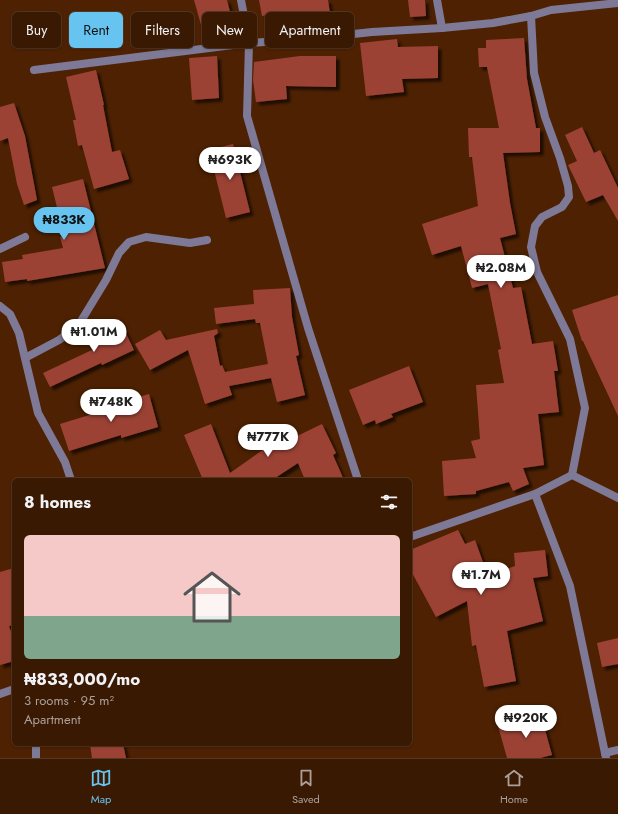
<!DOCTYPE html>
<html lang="en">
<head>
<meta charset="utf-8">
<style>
	body { margin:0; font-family:Jost,sans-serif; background:#41220c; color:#f1f3f6; height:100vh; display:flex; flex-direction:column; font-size:15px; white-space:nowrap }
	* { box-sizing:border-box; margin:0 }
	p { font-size:13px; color:#aba099 }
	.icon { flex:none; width:22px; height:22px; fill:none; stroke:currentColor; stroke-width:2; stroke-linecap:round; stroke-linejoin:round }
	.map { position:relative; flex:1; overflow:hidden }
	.sheet { position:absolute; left:12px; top:478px; width:400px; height:268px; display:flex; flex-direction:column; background:#3a1902; border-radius:6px; box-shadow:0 1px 3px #0004,0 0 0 1px #543824 }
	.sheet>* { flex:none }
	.top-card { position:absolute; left:12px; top:12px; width:400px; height:36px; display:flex; gap:8px }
	.price { position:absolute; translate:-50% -34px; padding:0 9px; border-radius:14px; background:#fff; color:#222; font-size:13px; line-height:26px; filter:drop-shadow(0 1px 2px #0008) }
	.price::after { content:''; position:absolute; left:50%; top:24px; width:12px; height:9px; margin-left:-6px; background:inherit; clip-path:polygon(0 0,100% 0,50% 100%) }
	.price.on { background:#67c4f0; color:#111 }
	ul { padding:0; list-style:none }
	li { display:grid; align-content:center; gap:8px; height:212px; padding:0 12px }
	li span { display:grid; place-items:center; height:124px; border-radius:6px; color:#555 }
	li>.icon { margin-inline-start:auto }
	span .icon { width:72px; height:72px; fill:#fffc; stroke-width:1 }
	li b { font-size:17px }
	h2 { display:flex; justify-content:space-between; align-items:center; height:48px; padding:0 12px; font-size:17px }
	.pill { padding:0 14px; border-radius:6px; background:#3a1902; box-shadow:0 1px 3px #0004,0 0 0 1px #543824; font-size:14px; line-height:36px }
	.pill.on { background:#67c4f0; color:#111 }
	.tabs { display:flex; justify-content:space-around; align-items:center; height:56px; border-top:1px solid #543824; background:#3a1902; font-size:11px; color:#aba099 }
	.tabs a { display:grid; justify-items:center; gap:2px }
	.tabs .on { color:#67c4f0 }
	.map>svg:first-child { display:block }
</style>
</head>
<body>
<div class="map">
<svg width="618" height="758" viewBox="0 0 618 758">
	<defs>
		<filter id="shadow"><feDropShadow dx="3.5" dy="3.5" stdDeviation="1" flood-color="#0009"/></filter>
	</defs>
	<rect width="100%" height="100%" fill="#4d2102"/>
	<!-- building -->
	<g fill="#9c4234" filter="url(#shadow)">
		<path d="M194 0H227L233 24 203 32Z"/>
		<path d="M259 0H328L330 13 310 17V25L290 24 291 29 274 31 273 14 262 16Z"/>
		<path d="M408 0H425L426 16 410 17Z"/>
		<path d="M524 38 527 79 536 128H540V152L503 153 510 203 516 234 500 238 513 288 521 287 532 344 553 341 558 371H554L559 412 538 414 544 465 523 468 529 484 513 491 509 482 476 491V494L444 496 442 461 476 458 471 441 480 439 476 385 504 383 498 350 501 349 488 284 472 288 461 246 432 255 422 224 478 206 472 157H469L468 128H499L487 67H479L478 48H486V40Z"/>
		<path d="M397 39 398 47 438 46V78L402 79 404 92 366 96 360 43Z"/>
		<path d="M217 56 219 98 192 100 189 58Z"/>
		<path d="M300 56H336V87L286 86 287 99 256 102 253 80 254 62Z"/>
		<path d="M96 70 104 105H103L112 152 120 150 129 179 94 189 82 145 78 146 73 120H76L66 77Z"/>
		<path d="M14 103 25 136 37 200 24 205 17 184 8 138 0 141V107Z"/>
		<path d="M582 127 594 153 600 150 618 188V221L603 195 586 202 568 165 577 161 565 135Z"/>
		<path d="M233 144 250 212 226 218 209 150Z"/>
		<path d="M83 179 105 268 27 281V279L5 282 2 262 23 259 22 255 63 248 60 237 64 236 52 187Z"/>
		<path d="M290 288 292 317 299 355 296 356 305 395 277 402 271 378 229 386 232 395 205 404 188 350 150 370 135 344 160 330 166 340 217 329 218 333 214 336 220 366 222 365 225 372 268 364 260 323H256L255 319 216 324 214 308 254 304 253 290Z"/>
		<path d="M618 295V416L583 341H582L572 310Z"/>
		<path d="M119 319 134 350 102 365 101 363 50 387 43 373 94 349 87 334Z"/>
		<path d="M409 366 423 402 391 414 393 417 376 424 375 420 363 425 349 390Z"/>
		<path d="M149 394 158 427 121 438V435L69 451 60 424 112 408V405Z"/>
		<path d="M211 424 230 473 264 449 266 451 322 424 336 453 333 455 344 480H305L298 463 272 480H203L184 435Z"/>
		<path d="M458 530 465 544 475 540 488 576 515 566 514 553 545 550 548 576 533 578 543 621 507 631 516 681 484 687 476 645 472 646 467 601 436 617 410 569V550Z"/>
		<path d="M14 568V625L9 626 14 640V661L0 665V572Z"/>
		<path d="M618 638V664L602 667 597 643Z"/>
		<path d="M541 715 552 755 540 758H507L498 726Z"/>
		<path d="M90 744H123L126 758H92Z"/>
	</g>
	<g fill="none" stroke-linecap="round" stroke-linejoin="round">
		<!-- minor -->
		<g stroke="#7d7996" stroke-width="8">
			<path d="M241 0 249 43 247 116 308 328 358 480"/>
			<path d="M437 0 442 28"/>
			<path d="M531 16 534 73 545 117 560 158 568 186 569 197 562 207 542 217 535 226 531 247 537 272 570 339 585 408 572 475"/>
			<path d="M34 70 249 43 307 39 372 32 442 28 493 23 531 16 551 10 618 3"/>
			<path d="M0 249 25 237"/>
			<path d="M0 306 10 314 19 333 38 413 65 462 71 480"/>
			<path d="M25 358 59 340 78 326 106 280 119 253 129 242 146 237 190 243 207 240"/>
			<path d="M535 494 570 586 606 758"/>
			<path d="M410 537 535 494 572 475 618 498"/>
			<path d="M0 694 14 689"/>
			<path d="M36 744V758"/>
			<path d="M605 753 618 750"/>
		</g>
	</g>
</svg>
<b class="price" style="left:230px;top:181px">₦693K</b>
<b class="price on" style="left:64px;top:241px">₦833K</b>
<b class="price" style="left:501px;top:289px">₦2.08M</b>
<b class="price" style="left:94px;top:353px">₦1.01M</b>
<b class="price" style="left:111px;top:423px">₦748K</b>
<b class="price" style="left:268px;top:458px">₦777K</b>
<b class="price" style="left:481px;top:596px">₦1.7M</b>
<b class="price" style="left:526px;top:739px">₦920K</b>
<div class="top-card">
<a class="pill">Buy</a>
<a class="pill on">Rent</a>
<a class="pill">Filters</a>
<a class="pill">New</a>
<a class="pill">Apartment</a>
</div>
<section class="sheet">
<h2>8 homes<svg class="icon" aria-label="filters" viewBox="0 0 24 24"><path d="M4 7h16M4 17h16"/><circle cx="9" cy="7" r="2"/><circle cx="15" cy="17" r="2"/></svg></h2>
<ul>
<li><span style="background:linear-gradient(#f6c9c9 65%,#7fa58c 0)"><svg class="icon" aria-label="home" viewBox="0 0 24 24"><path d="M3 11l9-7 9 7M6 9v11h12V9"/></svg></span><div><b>₦833,000/mo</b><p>3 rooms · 95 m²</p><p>Apartment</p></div></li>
</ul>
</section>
</div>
<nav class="tabs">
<a class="on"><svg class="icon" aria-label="map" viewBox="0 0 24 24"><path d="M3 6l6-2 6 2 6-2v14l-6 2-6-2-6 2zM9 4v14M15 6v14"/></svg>Map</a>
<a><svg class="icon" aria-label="saved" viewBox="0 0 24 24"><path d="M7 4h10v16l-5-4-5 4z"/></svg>Saved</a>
<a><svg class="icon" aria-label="home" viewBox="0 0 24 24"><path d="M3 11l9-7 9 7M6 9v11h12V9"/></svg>Home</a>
</nav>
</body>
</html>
